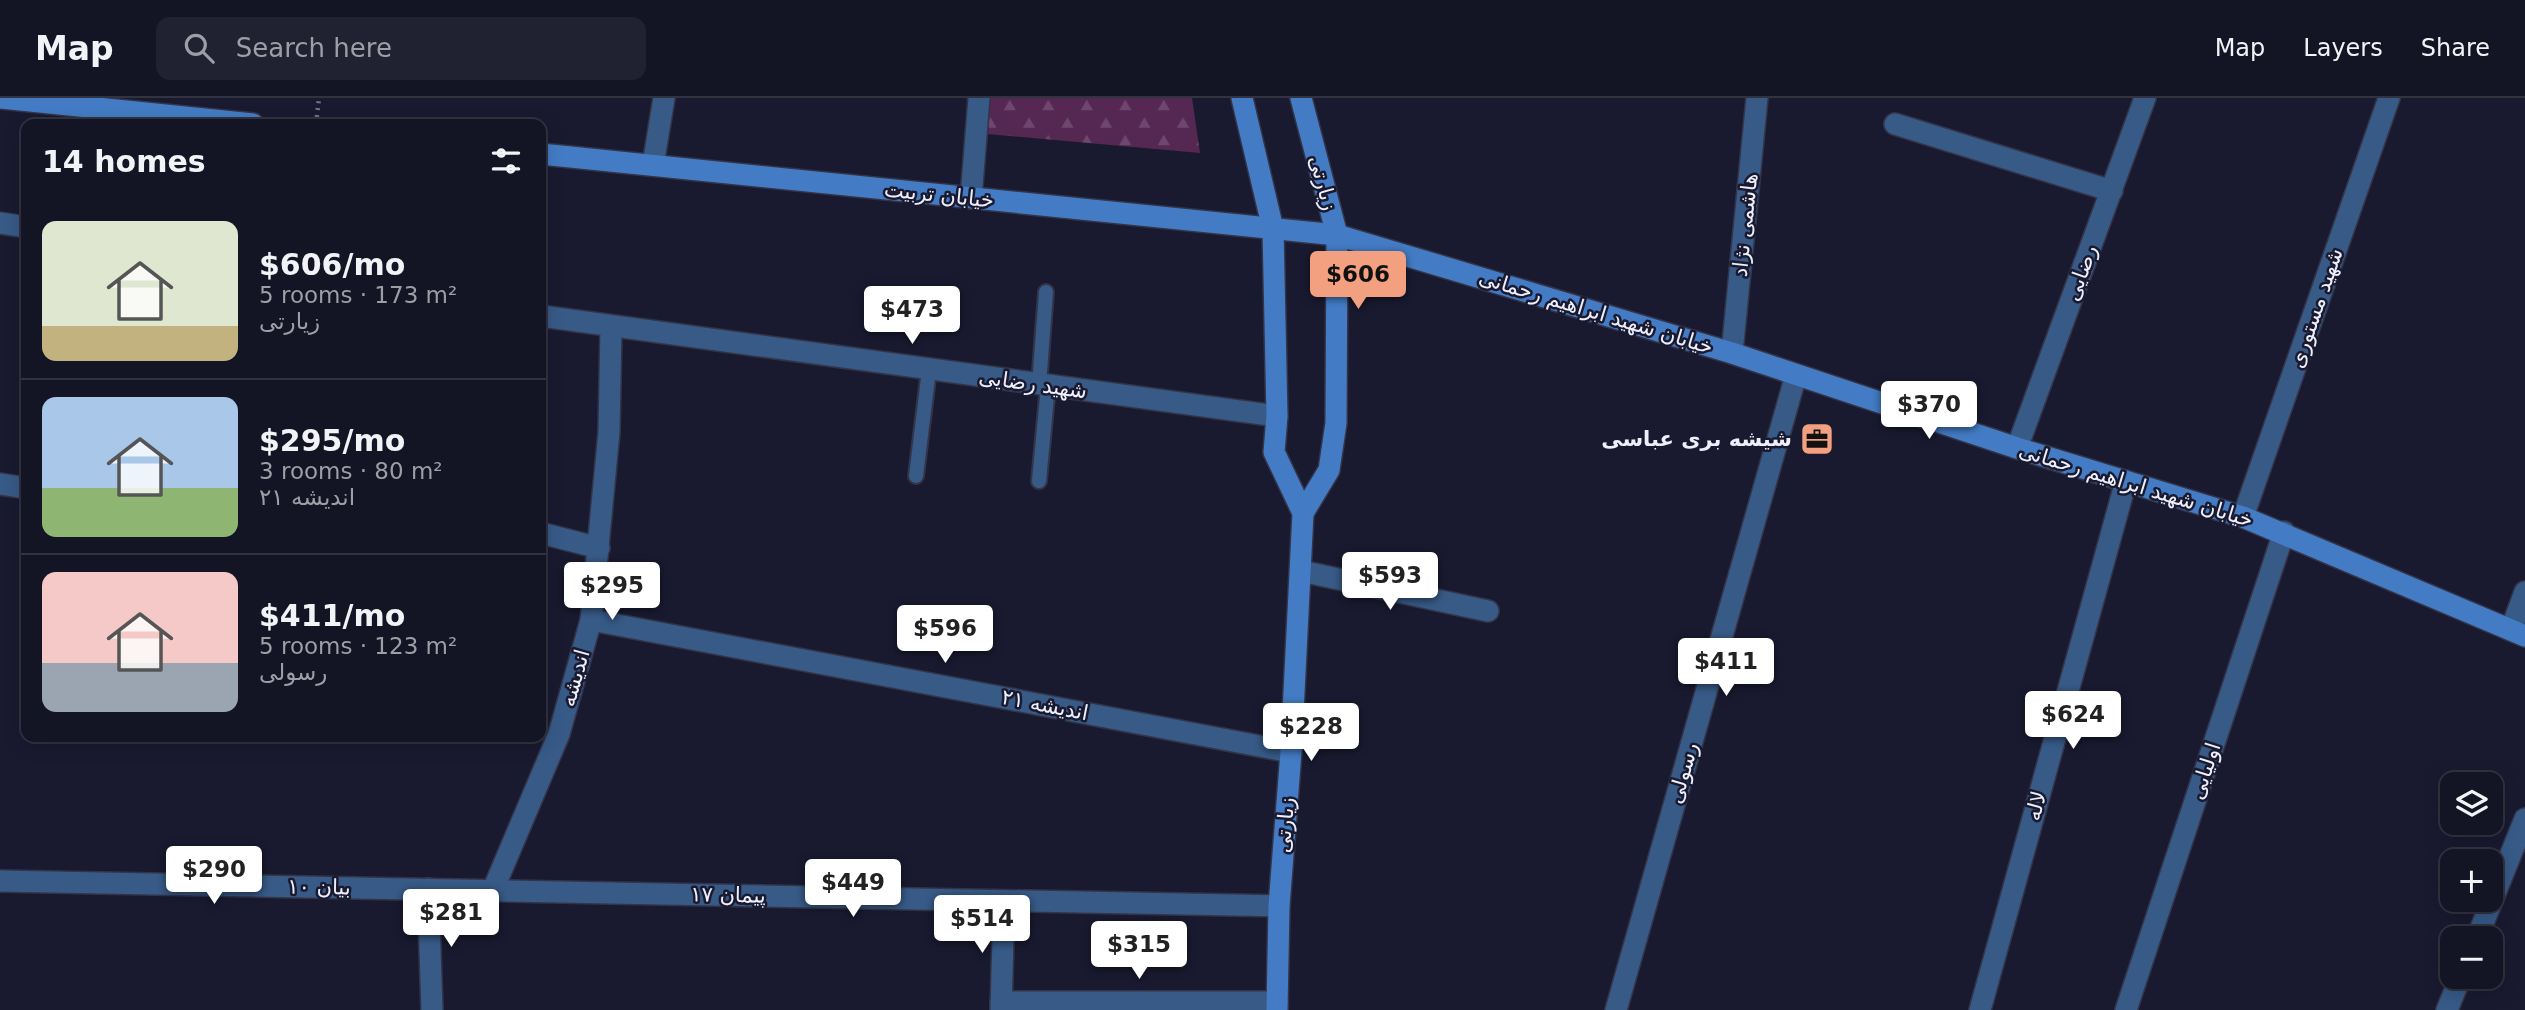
<!DOCTYPE html>
<html lang="en">
<head>
<meta charset="utf-8">
<style>
	body { margin:0; font-family:"DejaVu Sans",Cairo,sans-serif; background:#202131; color:#f1f3f6; height:100vh; display:flex; flex-direction:column; font-size:26px; white-space:nowrap }
	* { box-sizing:border-box; margin:0 }
	p { font-size:23px; color:#9d9ea6 }
	.icon { flex:none; width:38px; height:38px; fill:none; stroke:currentColor; stroke-width:2; stroke-linecap:round; stroke-linejoin:round }
	.map { position:relative; flex:1; overflow:hidden }
	.details { position:absolute; left:21px; top:21px; width:525px; height:623px; display:flex; flex-direction:column; background:#131424; border-radius:14px; box-shadow:0 4px 18px #0003,0 0 0 2px #323341 }
	.details>* { flex:none }
	.buttons { position:absolute; left:2440px; top:674px; display:grid; gap:14px }
	.buttons a { display:grid; place-items:center; width:63px; height:63px; border-radius:14px; background:#131424; box-shadow:0 4px 18px #0003,0 0 0 2px #323341; font-size:35px }
	.price { position:absolute; translate:-50% -60px; padding:0 16px; border-radius:7px; background:#fff; color:#222; font-size:23px; line-height:46px; filter:drop-shadow(0 2px 4px #0008) }
	.price::after { content:''; position:absolute; left:50%; top:42px; width:21px; height:16px; margin-left:-10px; background:inherit; clip-path:polygon(0 0,100% 0,50% 100%) }
	.price.active { background:#f2a07f; color:#111 }
	ul { padding:0; list-style:none }
	li { display:flex; align-items:center; gap:21px; height:175px; padding:0 21px }
	li+li { border-top:2px solid #323341 }
	li span { display:grid; place-items:center; flex:none; width:196px; height:140px; border-radius:14px; color:#555 }
	li>.icon { margin-inline-start:auto }
	span .icon { width:84px; height:84px; fill:#fffc; stroke-width:1 }
	li b { font-size:30px }
	h2 { display:flex; justify-content:space-between; align-items:center; height:84px; padding:0 21px; font-size:30px }
	header { display:flex; align-items:center; gap:42px; box-sizing:border-box; height:98px; padding:0 35px; background:#131424; border-bottom:2px solid #323341 }
	header strong { font-size:33px }
	nav { display:flex; gap:38px; margin-inline-start:auto; font-size:24px }
	.search { width:490px; height:63px; background:#202131; display:flex; align-items:center; gap:18px; box-sizing:border-box; padding:0 24px; border-radius:14px; color:#9d9ea6; font-size:26px }
	.map>svg:first-child { display:block }
</style>
</head>
<body>
<header>
<strong>Map</strong>
<div class="search"><svg class="icon" aria-label="search" viewBox="0 0 24 24"><circle cx="10" cy="10" r="6"/><path d="M15 15l6 6"/></svg>Search here</div>
<nav><a>Map</a><a>Layers</a><a>Share</a></nav>
</header>
<div class="map">
<svg width="2525" height="912" viewBox="0 0 2525 912">
	<defs>
		<pattern id="forest-firs" width="22" height="20" patternUnits="userSpaceOnUse" patternTransform="scale(1.75)"><rect width="22" height="20" fill="#552753"/><path d="M5 1l3.5 6h-7zM16 11l3.5 6h-7z" fill="#6e476d"/></pattern>
	</defs>
	<rect width="100%" height="100%" fill="#191a30"/>
	<!-- forest -->
	<path fill="url(#forest-firs)" d="M979 0H1192L1200 55 976 35Z"/>
	<g fill="none" stroke-linecap="round" stroke-linejoin="round">
		<defs>
			<g id="lane">
				<path d="M1039 287 1046 194"/>
				<path d="M916 378 929 272"/>
				<path d="M1039 383 1048 288"/>
			</g>
			<g id="street">
				<path d="M1895 26 2112 93"/>
				<path d="M653 67 664 0"/>
				<path d="M971 100 979 0"/>
				<path d="M0 125 26 129"/>
				<path d="M541 218 1277 318"/>
				<path d="M1732 255 1757 0"/>
				<path d="M2017 350 2145 0"/>
				<path d="M0 386 26 390"/>
				<path d="M2243 419 2389 0"/>
				<path d="M541 435 599 450"/>
				<path d="M1301 473 1488 513"/>
				<path d="M591 522 1291 654"/>
				<path d="M2511 532 2525 494"/>
				<path d="M0 783 1279 808"/>
				<path d="M428 791 432 912"/>
				<path d="M493 792 559 636 591 522 609 334 611 230"/>
				<path d="M2477 840 2525 721"/>
				<path d="M1001 904H1277"/>
				<path d="M1001 912 1004 803"/>
				<path d="M1616 912 1796 277"/>
				<path d="M1980 912 2126 383"/>
				<path d="M2126 912 2284 434"/>
				<path d="M2447 912 2461 878"/>
			</g>
			<g id="secondary">
				<path d="M0 0 253 26"/>
				<path d="M1242 0 1273 131 1277 318 1274 354 1303 415 1291 654 1279 808 1277 912"/>
				<path d="M1301 0 1337 137 1336 325 1329 372 1303 415"/>
				<path d="M541 56 1337 137 1732 255 2017 350 2243 419 2525 538"/>
			</g>
		</defs>
		<!-- lane casing -->
		<use href="#lane" stroke="#333448" stroke-width="18"/>
		<!-- street casing -->
		<use href="#street" stroke="#333448" stroke-width="24"/>
		<!-- secondary casing -->
		<use href="#secondary" stroke="#333448" stroke-width="24"/>
		<!-- path -->
		<path stroke="#727385" stroke-width="4.5" stroke-dasharray="2 5" stroke-linecap="butt" d="M316 26 319 0"/>
		<!-- lane -->
		<use href="#lane" stroke="#375a87" stroke-width="14"/>
		<!-- street -->
		<use href="#street" stroke="#375a87" stroke-width="21"/>
		<!-- secondary -->
		<use href="#secondary" stroke="#437cc5" stroke-width="21"/>
	</g>
	<!-- icons -->
	<defs>
		<symbol id="office-square" viewBox="-11 -11 22 22"><rect x="-9" y="-9" width="18" height="18" rx="4" fill="#f2a07f" stroke="#191a30"/><path d="M-6-3h4V-5.5h4V-3h4V5H-6ZM-1-4.5V-3h2v-1.5ZM-6 0V1H6V0Z" fill="#111"/></symbol>
	</defs>
	<g fill-rule="evenodd">
		<use href="#office-square" x="1798" y="322" width="38" height="38"/>
	</g>
	<g text-anchor="middle" stroke-width="5" stroke-linejoin="round" paint-order="stroke">
		<!-- street labels -->
		<g font-size="21" fill="#eeeffc" stroke="#191a30">
			<text transform="translate(1323 85) rotate(75)" y="7">زیارتی</text>
			<text transform="translate(939 97) rotate(6)" y="7">خیابان تربیت</text>
			<text transform="translate(1745 127) rotate(-84)" y="7">هاشمی نژاد</text>
			<text transform="translate(2081 175) rotate(-70)" y="7">رضایی</text>
			<text transform="translate(2316 210) rotate(-71)" y="7">شهید مستوری</text>
			<text transform="translate(1596 214) rotate(17)" y="7">خیابان شهید ابراهیم رحمانی</text>
			<text transform="translate(1033 286) rotate(8)" y="7">شهید رضایی</text>
			<text transform="translate(2136 387) rotate(17)" y="7">خیابان شهید ابراهیم رحمانی</text>
			<text transform="translate(575 580) rotate(-74)" y="7">اندیشه</text>
			<text transform="translate(1045 607) rotate(11)" y="7">اندیشه ۲۱</text>
			<text transform="translate(2205 673) rotate(-72)" y="7">اولیایی</text>
			<text transform="translate(1683 675) rotate(-74)" y="7">رسولی</text>
			<text transform="translate(2036 708) rotate(-75)" y="7">لاله</text>
			<text transform="translate(1285 727) rotate(-85)" y="7">زیارتی</text>
			<text transform="translate(319 789) rotate(1)" y="7">بیان ۱۰</text>
			<text transform="translate(728 797) rotate(1)" y="7">پیمان ۱۷</text>
		</g>
		<!-- poi labels -->
		<g font-size="21" font-weight="bold" fill="#eeeffc" stroke="#191a30" text-anchor="end">
			<text x="1792" y="348">شیشه بری عباسی</text>
		</g>
	</g>
</svg>
<div class="buttons">
<a><svg class="icon" aria-label="layers" viewBox="0 0 24 24"><path d="M12 4l9 5-9 5-9-5zM3 14l9 5 9-5"/></svg></a>
<a>+</a>
<a>−</a>
</div>
<b class="price active" style="left:1358px;top:213px">$606</b>
<b class="price" style="left:912px;top:248px">$473</b>
<b class="price" style="left:1929px;top:343px">$370</b>
<b class="price" style="left:1390px;top:514px">$593</b>
<b class="price" style="left:612px;top:524px">$295</b>
<b class="price" style="left:945px;top:567px">$596</b>
<b class="price" style="left:1726px;top:600px">$411</b>
<b class="price" style="left:2073px;top:653px">$624</b>
<b class="price" style="left:1311px;top:665px">$228</b>
<b class="price" style="left:214px;top:808px">$290</b>
<b class="price" style="left:853px;top:821px">$449</b>
<b class="price" style="left:451px;top:851px">$281</b>
<b class="price" style="left:982px;top:857px">$514</b>
<b class="price" style="left:1139px;top:883px">$315</b>
<section class="details">
<h2>14 homes<svg class="icon" aria-label="filters" viewBox="0 0 24 24"><path d="M4 7h16M4 17h16"/><circle cx="9" cy="7" r="2"/><circle cx="15" cy="17" r="2"/></svg></h2>
<ul>
<li><span style="background:linear-gradient(#dfe7d0 75%,#c2b280 0)"><svg class="icon" aria-label="home" viewBox="0 0 24 24"><path d="M3 11l9-7 9 7M6 9v11h12V9"/></svg></span><div><b>$606/mo</b><p>5 rooms · 173 m²</p><p>زیارتی</p></div></li>
<li><span style="background:linear-gradient(#a9c7e8 65%,#8fb573 0)"><svg class="icon" aria-label="home" viewBox="0 0 24 24"><path d="M3 11l9-7 9 7M6 9v11h12V9"/></svg></span><div><b>$295/mo</b><p>3 rooms · 80 m²</p><p>اندیشه ۲۱</p></div></li>
<li><span style="background:linear-gradient(#f6c9c9 65%,#9aa5b1 0)"><svg class="icon" aria-label="home" viewBox="0 0 24 24"><path d="M3 11l9-7 9 7M6 9v11h12V9"/></svg></span><div><b>$411/mo</b><p>5 rooms · 123 m²</p><p>رسولی</p></div></li>
</ul>
</section>
</div>
</body>
</html>
